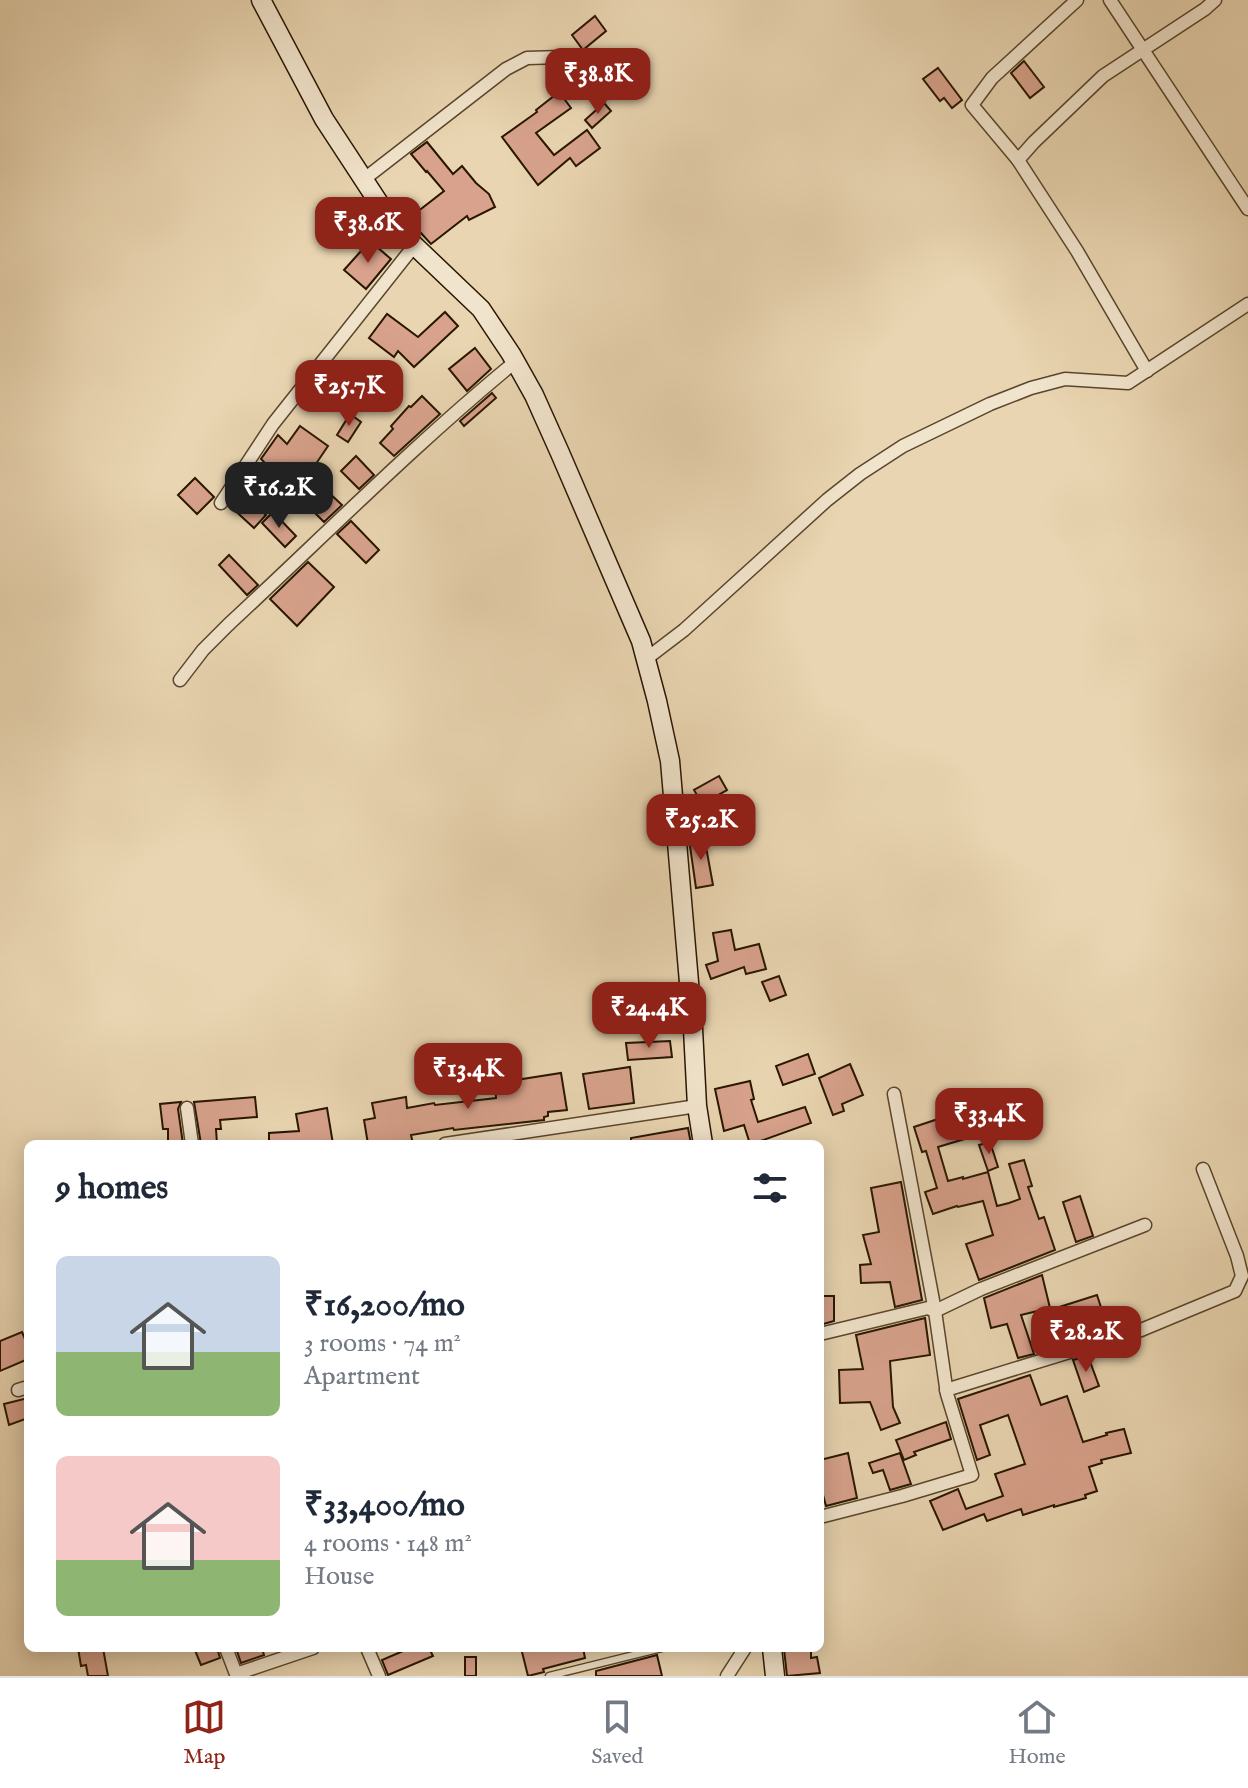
<!DOCTYPE html>
<html lang="en">
<head>
<meta charset="utf-8">
<style>
	body { margin:0; font-family:"IM FELL English",serif; background:#f2f2f3; color:#1f2937; height:100vh; display:flex; flex-direction:column; font-size:30px; white-space:nowrap }
	* { box-sizing:border-box; margin:0 }
	p { font-size:26px; color:#747a83 }
	.icon { flex:none; width:44px; height:44px; fill:none; stroke:currentColor; stroke-width:2; stroke-linecap:round; stroke-linejoin:round }
	.map { position:relative; flex:1; overflow:hidden }
	.side { position:absolute; left:24px; top:1140px; width:800px; height:512px; display:flex; flex-direction:column; background:#fff; border-radius:12px; box-shadow:0 4px 20px #0003 }
	.side>* { flex:none }
	.price { position:absolute; translate:-50% -68px; padding:0 18px; border-radius:16px; background:#8f2418; color:#fff; font-size:26px; line-height:52px; filter:drop-shadow(0 2px 4px #0008) }
	.price::after { content:''; position:absolute; left:50%; top:48px; width:24px; height:18px; margin-left:-12px; background:inherit; clip-path:polygon(0 0,100% 0,50% 100%) }
	.price.on { background:#222; color:#fff }
	ul { padding:0; list-style:none }
	li { display:flex; align-items:center; gap:24px; height:200px; padding:0 32px }
	li span { display:grid; place-items:center; flex:none; width:224px; height:160px; border-radius:12px; color:#555 }
	li>.icon { margin-inline-start:auto }
	span .icon { width:96px; height:96px; fill:#fffc; stroke-width:1 }
	li b { font-size:34px }
	h2 { display:flex; justify-content:space-between; align-items:center; height:96px; padding:0 32px; font-size:34px }
	.menu { display:flex; justify-content:space-around; align-items:center; height:112px; border-top:2px solid #e0e1e3; background:#fff; font-size:22px; color:#747a83 }
	.menu a { display:grid; justify-items:center; gap:4px }
	.menu .on { color:#8f2418 }
	.map>svg:first-child { display:block }
</style>
</head>
<body>
<div class="map">
<svg width="1248" height="1676" viewBox="0 0 1248 1676">
	<rect width="100%" height="100%" fill="#e9d5b1"/>
	<filter id="stains"><feTurbulence type="fractalNoise" baseFrequency=".0025" numOctaves="4"/><feColorMatrix values="0 0 0 0 .2 0 0 0 0 .09 0 0 0 0 .02 0 0 0 .5 -.17"/></filter>
	<radialGradient id="worn" r=".72"><stop offset=".6" stop-color="#630" stop-opacity="0"/><stop offset="1" stop-color="#630" stop-opacity=".3"/></radialGradient>
	<!-- building -->
	<g fill="#d8a28c" stroke="#291600" stroke-width="2">
		<path d="M595 16 606 31 583 50 572 35Z"/>
		<path d="M1024 61 1044 87 1030 98 1011 73Z"/>
		<path d="M938 68 962 100 952 108 944 98 940 101 923 79Z"/>
		<path d="M559 92 571 108 536 133 554 155 587 130 600 148 576 166 570 158 538 185 502 137 537 112 536 110Z"/>
		<path d="M604 103 611 111 592 128 585 120Z"/>
		<path d="M427 142 453 174 462 166 476 183 489 194 495 207 469 220 467 216 431 244 408 219 444 191 427 171 426 172 411 154Z"/>
		<path d="M370 241 391 259 366 289 344 270Z"/>
		<path d="M445 312 458 326 414 367 398 351 394 357 369 338 387 314 418 337Z"/>
		<path d="M475 348 491 369 467 391 449 369Z"/>
		<path d="M492 393 496 398 464 426 460 421Z"/>
		<path d="M422 396 440 414 394 456 380 443 393 429 391 426 409 406 411 407Z"/>
		<path d="M350 414 361 422 348 442 337 435Z"/>
		<path d="M300 426 328 446 309 474 342 505 324 522 261 459 278 435 287 444Z"/>
		<path d="M356 456 374 475 359 489 341 471Z"/>
		<path d="M195 478 214 497 197 514 178 495Z"/>
		<path d="M240 491 266 515 254 528 230 506Z"/>
		<path d="M273 512 296 536 285 547 262 523Z"/>
		<path d="M351 521 379 550 366 563 337 534Z"/>
		<path d="M229 555 258 585 247 595 219 565Z"/>
		<path d="M308 562 334 587 297 626 270 599Z"/>
		<path d="M719 776 727 790 702 804 694 790Z"/>
		<path d="M704 836 713 885 696 888 689 839Z"/>
		<path d="M731 930 735 950 759 944 766 969 746 974 744 967 711 979 706 965 718 961 713 933Z"/>
		<path d="M779 976 786 995 770 1001 762 982Z"/>
		<path d="M670 1041 672 1057 628 1060 626 1043Z"/>
		<path d="M808 1054 815 1074 783 1085 776 1066Z"/>
		<path d="M850 1064 863 1095 842 1104 844 1111 833 1115 819 1078Z"/>
		<path d="M630 1067 634 1103 589 1109 583 1074Z"/>
		<path d="M561 1073 567 1110 548 1112V1116L544 1117V1120L454 1130 453 1128 411 1135 413 1144H368L364 1120 375 1118 372 1103 406 1097 407 1108 434 1103 435 1105 496 1098 495 1082 516 1080Z"/>
		<path d="M750 1081 754 1099 751 1100 758 1122 805 1107 811 1123 752 1144H750L744 1125 724 1131 715 1089Z"/>
		<path d="M255 1097 257 1117 220 1120 221 1129H216L217 1144H201L194 1102Z"/>
		<path d="M181 1102 178 1109 183 1144H168V1129H163L160 1104Z"/>
		<path d="M327 1108 333 1144H269V1133L299 1131 296 1114Z"/>
		<path d="M959 1109 968 1138 938 1147 948 1181 963 1177V1179L988 1172 997 1206 1009 1203 1020 1199 1009 1164 1024 1160 1032 1186 1028 1187 1039 1219 1044 1217 1055 1250 979 1280 966 1244 993 1235 983 1201 958 1207 957 1206 933 1214 925 1192 937 1188 926 1151 922 1152 914 1127 950 1115 949 1112Z"/>
		<path d="M688 1128 691 1144H631V1138Z"/>
		<path d="M990 1142 998 1167 988 1171 979 1145Z"/>
		<path d="M901 1182 922 1300 895 1307 890 1282 861 1283 860 1265 871 1264 863 1235 879 1232 871 1188Z"/>
		<path d="M1080 1196 1093 1236 1076 1242 1063 1202Z"/>
		<path d="M1042 1275 1050 1308 1021 1315 1034 1354 1018 1358 1007 1324 991 1328 984 1298Z"/>
		<path d="M1097 1295 1108 1329 1061 1345 1050 1310Z"/>
		<path d="M820 1296H834V1321L820 1325Z"/>
		<path d="M925 1318 930 1355 890 1361 893 1407 900 1423 881 1430 870 1402 840 1403 839 1370 863 1369 856 1335Z"/>
		<path d="M22 1332 28 1346V1359L0 1371V1341Z"/>
		<path d="M1088 1356 1099 1386 1084 1392 1073 1360Z"/>
		<path d="M1030 1375 1041 1405 1067 1396 1083 1442 1107 1435 1106 1433 1124 1429 1131 1453 1101 1460 1102 1463 1089 1467 1097 1491 1085 1495 1086 1498 1054 1507V1505L1023 1515 1021 1509 987 1521 984 1514 943 1530 930 1501 958 1489 966 1509 1003 1496 995 1474 1025 1464 1008 1415 980 1425 990 1455 977 1460 958 1399Z"/>
		<path d="M28 1398V1418L9 1425 4 1404Z"/>
		<path d="M946 1422 951 1439 914 1452 916 1455 904 1460 896 1440Z"/>
		<path d="M848 1453 857 1498 826 1506 820 1484V1460Z"/>
		<path d="M900 1453 911 1484 890 1490 883 1470 873 1473 869 1463Z"/>
		<path d="M78 1648H103L108 1676H88L86 1665 81 1666Z"/>
		<path d="M194 1648H217L220 1658 201 1665Z"/>
		<path d="M236 1648H262L264 1655 241 1663Z"/>
		<path d="M410 1648H429L433 1656 388 1675 382 1660Z"/>
		<path d="M521 1648H583L585 1658 543 1669 544 1672 528 1676Z"/>
		<path d="M795 1648H811V1658L817 1657 820 1673 787 1676 784 1649Z"/>
		<path d="M657 1655 662 1676H596V1671Z"/>
		<rect x="465" y="1657" width="11" height="19"/>
	</g>
	<g fill="none" stroke-linecap="round" stroke-linejoin="round">
		<defs>
			<path id="service" d="M549 1676 662 1648"/>
			<g id="minor">
				<path d="M1110 0 1248 209"/>
				<path d="M1018 160 972 105 992 78 1077 0"/>
				<path d="M363 180 506 69 527 58 562 57 586 70"/>
				<path d="M1147 371 1077 251 1018 160 1034 142 1103 76 1205 9 1215 0"/>
				<path d="M221 503 273 424 414 246"/>
				<path d="M646 659 684 630 827 500 860 474 903 446 990 404 1031 388 1065 379 1128 383 1248 304"/>
				<path d="M180 680 203 650 228 625C323 537 415 444 515 362"/>
				<path d="M187 1108 192 1144"/>
				<path d="M445 1144 697 1106"/>
				<path d="M820 1334 928 1308 935 1311 981 1289 1145 1225"/>
				<path d="M18 1390 28 1387"/>
				<path d="M946 1390 1141 1330 1235 1291 1242 1276 1237 1256 1203 1169"/>
				<path d="M820 1517 902 1496 972 1475 947 1394 935 1311 894 1094"/>
				<path d="M226 1648 236 1674 313 1648"/>
				<path d="M367 1648 379 1676"/>
				<path d="M727 1676 745 1648"/>
			</g>
			<g id="secondary">
				<path d="M261 0 324 119 394 226 481 309 511 354 534 395 560 453 641 641 657 701 670 761 693 1029 697 1106 703 1144"/>
				<path d="M772 1648 775 1676"/>
			</g>
		</defs>
		<!-- service casing -->
		<use href="#service" stroke="#59462c" stroke-width="9"/>
		<!-- minor casing -->
		<use href="#minor" stroke="#59462c" stroke-width="15"/>
		<!-- secondary casing -->
		<use href="#secondary" stroke="#291600" stroke-width="21"/>
		<!-- service -->
		<use href="#service" stroke="#f1e4cc" stroke-width="6"/>
		<!-- minor -->
		<use href="#minor" stroke="#f1e4cc" stroke-width="12"/>
		<!-- secondary -->
		<use href="#secondary" stroke="#f1e4cc" stroke-width="18"/>
	</g>
	<rect width="100%" height="100%" filter="url(#stains)"/>
	<rect width="100%" height="100%" fill="url(#worn)"/>
</svg>
<b class="price" style="left:598px;top:116px">₹38.8K</b>
<b class="price" style="left:368px;top:265px">₹38.6K</b>
<b class="price" style="left:349px;top:428px">₹25.7K</b>
<b class="price on" style="left:279px;top:530px">₹16.2K</b>
<b class="price" style="left:701px;top:862px">₹25.2K</b>
<b class="price" style="left:649px;top:1050px">₹24.4K</b>
<b class="price" style="left:468px;top:1111px">₹13.4K</b>
<b class="price" style="left:989px;top:1156px">₹33.4K</b>
<b class="price" style="left:1086px;top:1374px">₹28.2K</b>
<section class="side">
<h2>9 homes<svg class="icon" aria-label="filters" viewBox="0 0 24 24"><path d="M4 7h16M4 17h16"/><circle cx="9" cy="7" r="2"/><circle cx="15" cy="17" r="2"/></svg></h2>
<ul>
<li><span style="background:linear-gradient(#c9d6e8 60%,#8fb573 0)"><svg class="icon" aria-label="home" viewBox="0 0 24 24"><path d="M3 11l9-7 9 7M6 9v11h12V9"/></svg></span><div><b>₹16,200/mo</b><p>3 rooms · 74 m²</p><p>Apartment</p></div></li>
<li><span style="background:linear-gradient(#f6c9c9 65%,#8fb573 0)"><svg class="icon" aria-label="home" viewBox="0 0 24 24"><path d="M3 11l9-7 9 7M6 9v11h12V9"/></svg></span><div><b>₹33,400/mo</b><p>4 rooms · 148 m²</p><p>House</p></div></li>
</ul>
</section>
</div>
<nav class="menu">
<a class="on"><svg class="icon" aria-label="map" viewBox="0 0 24 24"><path d="M3 6l6-2 6 2 6-2v14l-6 2-6-2-6 2zM9 4v14M15 6v14"/></svg>Map</a>
<a><svg class="icon" aria-label="saved" viewBox="0 0 24 24"><path d="M7 4h10v16l-5-4-5 4z"/></svg>Saved</a>
<a><svg class="icon" aria-label="home" viewBox="0 0 24 24"><path d="M3 11l9-7 9 7M6 9v11h12V9"/></svg>Home</a>
</nav>
</body>
</html>
